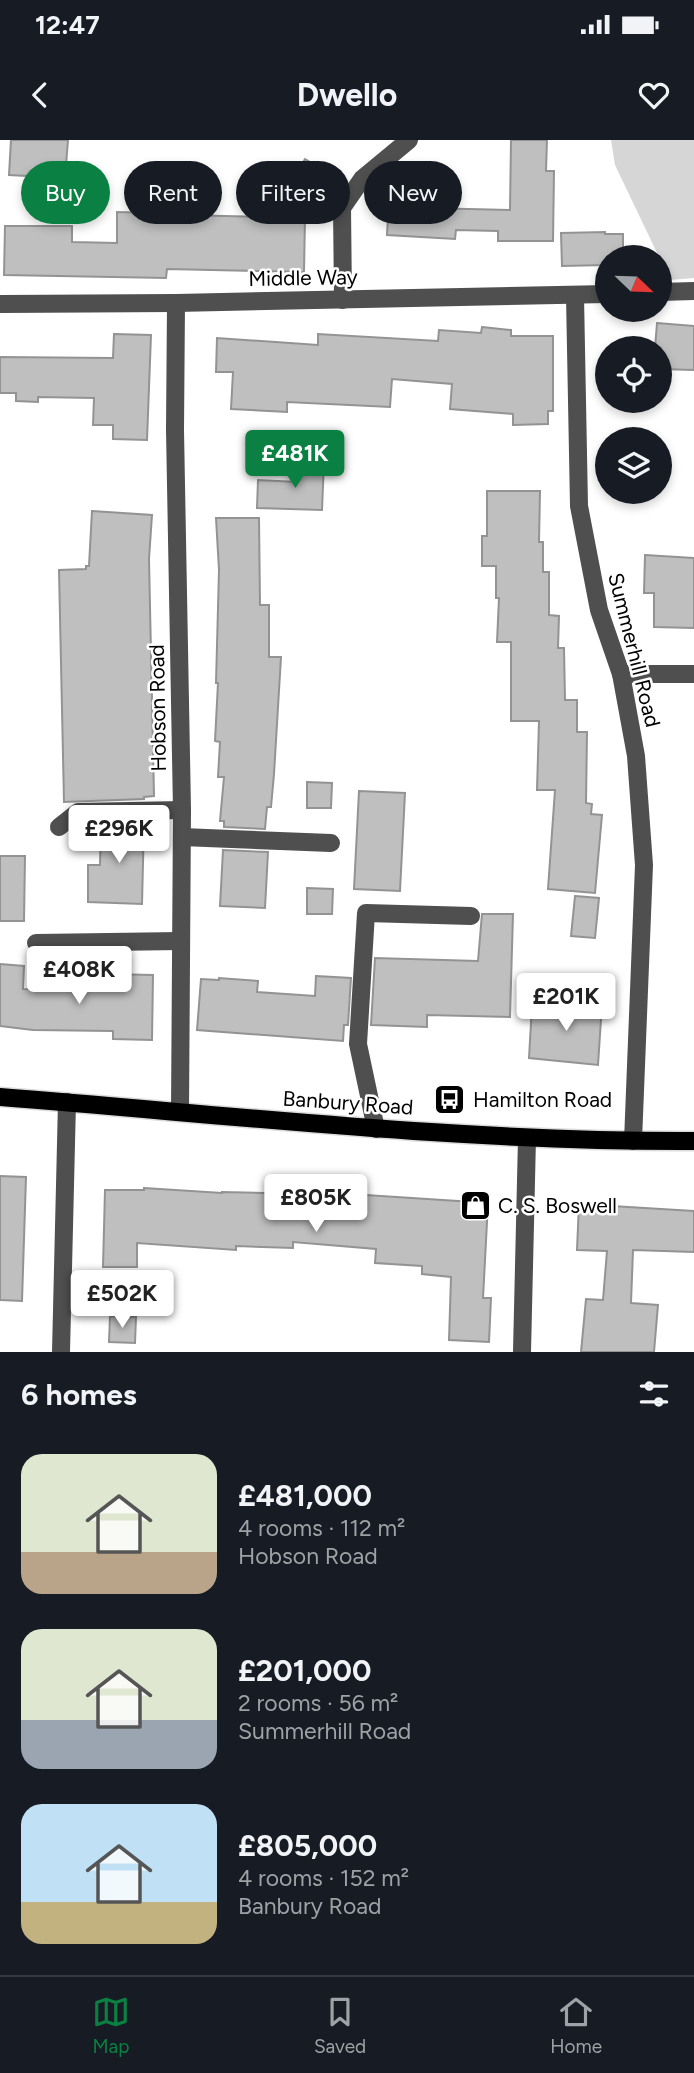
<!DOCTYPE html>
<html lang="en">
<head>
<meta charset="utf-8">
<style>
	body { margin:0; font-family:Figtree,sans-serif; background:#242831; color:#f1f3f6; height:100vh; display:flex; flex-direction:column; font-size:26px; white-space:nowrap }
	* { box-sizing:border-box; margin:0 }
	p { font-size:23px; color:#9ea1a6 }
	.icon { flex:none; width:38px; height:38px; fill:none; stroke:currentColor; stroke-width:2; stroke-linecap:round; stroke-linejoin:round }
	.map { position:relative; height:1212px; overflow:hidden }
	.details { display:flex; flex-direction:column; background:#171b24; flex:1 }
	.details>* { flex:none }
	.guide { position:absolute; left:21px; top:21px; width:653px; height:63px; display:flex; gap:14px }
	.needle { width:46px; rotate:113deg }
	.controls { position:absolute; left:595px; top:105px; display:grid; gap:14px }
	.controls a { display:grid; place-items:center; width:77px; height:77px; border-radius:50%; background:#171b24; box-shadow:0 4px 10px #0003; font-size:35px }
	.price { position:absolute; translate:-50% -60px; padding:0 16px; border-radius:7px; background:#fff; color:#222; font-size:23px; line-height:46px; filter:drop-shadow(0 2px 4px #0008) }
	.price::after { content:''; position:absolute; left:50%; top:42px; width:21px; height:16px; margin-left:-10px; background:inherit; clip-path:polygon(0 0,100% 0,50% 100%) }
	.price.current { background:#0b8043; color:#fff }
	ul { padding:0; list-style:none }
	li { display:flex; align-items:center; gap:21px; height:175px; padding:0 21px }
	li span { display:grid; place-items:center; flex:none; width:196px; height:140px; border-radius:21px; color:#555 }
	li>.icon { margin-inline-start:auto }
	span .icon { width:84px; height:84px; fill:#fffc; stroke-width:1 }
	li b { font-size:30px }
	h2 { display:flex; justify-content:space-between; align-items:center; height:84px; padding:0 21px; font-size:30px }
	.pill { padding:0 24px; border-radius:32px; background:#171b24; box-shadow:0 4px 10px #0003; font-size:24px; line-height:63px }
	.pill.current { background:#0b8043; color:#fff }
	.status { display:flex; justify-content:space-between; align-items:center; height:49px; padding:0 35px; background:#171b24; direction:ltr }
	.status svg { height:19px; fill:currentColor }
	header { display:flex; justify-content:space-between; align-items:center; height:91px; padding:0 21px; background:#171b24; font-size:32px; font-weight:700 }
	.tabs { display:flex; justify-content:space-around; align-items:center; height:98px; border-top:2px solid #363941; background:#171b24; font-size:19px; color:#9ea1a6 }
	.tabs a { display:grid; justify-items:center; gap:4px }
	.tabs .current { color:#0b8043 }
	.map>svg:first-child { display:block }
</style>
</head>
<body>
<div class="status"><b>12:47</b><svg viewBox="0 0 49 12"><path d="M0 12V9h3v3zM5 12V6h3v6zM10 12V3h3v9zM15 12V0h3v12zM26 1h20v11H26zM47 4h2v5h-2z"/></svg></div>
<header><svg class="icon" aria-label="back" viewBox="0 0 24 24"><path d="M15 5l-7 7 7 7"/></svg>Dwello<svg class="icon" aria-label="heart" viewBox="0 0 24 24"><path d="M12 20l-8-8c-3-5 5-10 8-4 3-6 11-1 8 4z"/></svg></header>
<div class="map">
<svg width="694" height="1212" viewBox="0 0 694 1212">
	<rect width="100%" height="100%" fill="#fff"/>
	<!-- green -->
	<path fill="#d6d6d6" d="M611 0H694V138L670 140 615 25Z"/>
	<!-- building -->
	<g fill="#bfbfbf" stroke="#939393" stroke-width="2">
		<path d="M11 0H68L65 38 9 35Z"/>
		<path d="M511 0H547L546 31H554L553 101H498V91L456 90 455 99 387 95 390 36 428 38 427 68 510 70Z"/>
		<path d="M305 19 327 32 314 54 292 41Z"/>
		<path d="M156 62 183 63V75L305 78 304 132 167 129 166 138 4 135 5 86H72V102L117 103V72L156 73Z"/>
		<path d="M605 92V94H623V117H607V125L562 126 561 93Z"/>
		<path d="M657 183 694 186V230L660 229V208H655Z"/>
		<path d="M482 187 511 190V196H553V271H548V284L513 285V274L450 269 452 244 392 239 390 267 287 262V272L231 269 233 232H216L217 198 318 205V194L438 201 439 190 481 193Z"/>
		<path d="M114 194 151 195 147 300 113 299V285H93L94 258 38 257V262L16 261V253H0V217L113 218Z"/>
		<path d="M299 320 324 321 322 370 257 368 258 340 298 342Z"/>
		<path d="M487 351H540L539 402H543V432H549V475L559 476 558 508H564L565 560H577V592H587L586 663 592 664 591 674 602 675 595 753 548 749 555 650H537L539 581H511V502H497L499 458H496V426H482V396H487Z"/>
		<path d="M92 371 152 375 149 419 154 656 144 657V659L64 662 59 430 86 429V426H89Z"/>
		<path d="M216 378H259L260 465H269V517H281L274 634 271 667H267L265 689 224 687V681H220L224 637H218L220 602 215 601 218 543H216L219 430Z"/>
		<path d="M645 415 694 418V488L654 487V453H644Z"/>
		<path d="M307 642 332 643 331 668H307Z"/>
		<path d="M359 651 405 653 400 751 354 749Z"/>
		<path d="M144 682 142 764 88 762V725H100L101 683Z"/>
		<path d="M223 710 268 712 265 768 220 766Z"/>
		<path d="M0 716H25L24 781H0Z"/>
		<path d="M307 748 333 749 332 774H307Z"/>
		<path d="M575 756 599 758 595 798 571 796Z"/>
		<path d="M482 774H513L510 877 427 875V887L371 885 375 818 478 821Z"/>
		<path d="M0 824 24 826 23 849 107 850 108 834 153 835 152 900 113 899V891L33 890 0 886Z"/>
		<path d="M316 836 351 838 348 885H344L343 901 197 890 201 839 219 840V838L258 841 257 852 315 856Z"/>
		<path d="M564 862 602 864 598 925 529 918 532 865 564 866Z"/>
		<path d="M0 1036 26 1037 22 1161 0 1160Z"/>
		<path d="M144 1048 222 1053V1052L305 1054V1051L488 1063 483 1158H491L489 1202 449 1200 451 1137 422 1134V1126L375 1123 376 1109 293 1102V1108L236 1106V1110L137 1103V1127H103L105 1050H144Z"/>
		<path d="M579 1064 694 1071V1112L633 1110 631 1163 658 1165 654 1212H581L586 1159 603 1160 607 1111 577 1110Z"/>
		<path d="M110 1176 136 1177 135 1203 109 1202Z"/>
	</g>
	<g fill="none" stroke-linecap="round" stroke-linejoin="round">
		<defs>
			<path id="major" d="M0 957C231 975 462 1002 694 1001"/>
		</defs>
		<!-- major casing -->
		<use href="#major" stroke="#dbdbdb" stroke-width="21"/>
		<!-- minor -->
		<g stroke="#4f4f4f" stroke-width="18">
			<path d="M660 152 694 151"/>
			<path d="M575 156 579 366 599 470 621 534 636 616 644 725 633 1001"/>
			<path d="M343 160 342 68 362 39 409 0"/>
			<path d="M176 163 175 290 182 670 180 972"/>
			<path d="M0 164 176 163 607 154"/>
			<path d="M621 534H694"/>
			<path d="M59 687 78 672 182 670"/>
			<path d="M182 697 331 703"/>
			<path d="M36 803 181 801"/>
			<path d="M376 989 358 904 366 773 471 776"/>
			<path d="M61 1212 67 962"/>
			<path d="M522 1212 527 998"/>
		</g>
		<!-- major -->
		<use href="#major" stroke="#000" stroke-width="18"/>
	</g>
	<!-- icons -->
	<defs>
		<symbol id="bus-square" viewBox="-11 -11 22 22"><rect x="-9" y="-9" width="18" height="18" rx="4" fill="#000" stroke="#fff"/><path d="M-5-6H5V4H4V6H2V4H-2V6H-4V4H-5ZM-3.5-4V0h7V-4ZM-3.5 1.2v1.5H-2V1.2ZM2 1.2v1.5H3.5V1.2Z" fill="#fff"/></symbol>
		<symbol id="shop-square" viewBox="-11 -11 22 22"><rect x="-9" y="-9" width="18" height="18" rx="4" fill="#000" stroke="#fff"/><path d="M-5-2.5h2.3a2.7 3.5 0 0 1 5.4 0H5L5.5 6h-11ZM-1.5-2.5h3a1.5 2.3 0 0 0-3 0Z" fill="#fff"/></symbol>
	</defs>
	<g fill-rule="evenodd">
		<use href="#bus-square" x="432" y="942" width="35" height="35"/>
		<use href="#shop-square" x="458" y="1048" width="35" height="35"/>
	</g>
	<g text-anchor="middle" stroke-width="5" stroke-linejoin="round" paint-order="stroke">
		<!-- street labels -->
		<g font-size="21" fill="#000" stroke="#fff">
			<text transform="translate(303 138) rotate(-1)" y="7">Middle Way</text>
			<text transform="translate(634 510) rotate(76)" y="7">Summerhill Road</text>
			<text transform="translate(158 568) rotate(-91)" y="7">Hobson Road</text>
			<text transform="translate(348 963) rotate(4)" y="7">Banbury Road</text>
		</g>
		<!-- poi labels -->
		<g font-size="21" fill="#000" stroke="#fff" text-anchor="start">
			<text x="473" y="967">Hamilton Road</text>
			<text x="498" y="1073">C. S. Boswell</text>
		</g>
	</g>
</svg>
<div class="controls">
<a><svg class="needle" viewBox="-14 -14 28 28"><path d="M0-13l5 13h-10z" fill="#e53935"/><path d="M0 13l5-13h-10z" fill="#9ea1a6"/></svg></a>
<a><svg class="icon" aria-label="locate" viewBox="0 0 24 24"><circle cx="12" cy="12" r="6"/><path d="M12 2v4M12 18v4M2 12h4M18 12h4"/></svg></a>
<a><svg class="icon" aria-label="layers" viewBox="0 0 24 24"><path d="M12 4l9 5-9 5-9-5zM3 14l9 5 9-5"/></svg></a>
</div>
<b class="price current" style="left:295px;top:350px">£481K</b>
<b class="price" style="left:119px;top:725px">£296K</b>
<b class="price" style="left:79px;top:866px">£408K</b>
<b class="price" style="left:566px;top:893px">£201K</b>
<b class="price" style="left:316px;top:1094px">£805K</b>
<b class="price" style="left:122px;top:1190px">£502K</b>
<div class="guide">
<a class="pill current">Buy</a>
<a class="pill">Rent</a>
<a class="pill">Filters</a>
<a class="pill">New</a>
</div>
</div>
<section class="details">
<h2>6 homes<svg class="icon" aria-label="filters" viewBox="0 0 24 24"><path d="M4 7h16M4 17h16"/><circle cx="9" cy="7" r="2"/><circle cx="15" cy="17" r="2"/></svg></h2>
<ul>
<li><span style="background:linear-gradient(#dfe7d0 70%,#b9a48a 0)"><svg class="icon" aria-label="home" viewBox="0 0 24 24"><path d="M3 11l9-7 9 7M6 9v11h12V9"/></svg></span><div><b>£481,000</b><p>4 rooms · 112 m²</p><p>Hobson Road</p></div></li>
<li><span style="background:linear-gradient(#dfe7d0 65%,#9aa5b1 0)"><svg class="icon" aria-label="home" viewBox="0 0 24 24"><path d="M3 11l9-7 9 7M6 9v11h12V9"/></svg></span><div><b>£201,000</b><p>2 rooms · 56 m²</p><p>Summerhill Road</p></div></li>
<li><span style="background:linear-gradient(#bfe0f5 70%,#c2b280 0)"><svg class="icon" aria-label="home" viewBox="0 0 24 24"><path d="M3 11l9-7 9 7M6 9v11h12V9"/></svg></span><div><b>£805,000</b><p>4 rooms · 152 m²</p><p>Banbury Road</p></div></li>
</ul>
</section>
<nav class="tabs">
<a class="current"><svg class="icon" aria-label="map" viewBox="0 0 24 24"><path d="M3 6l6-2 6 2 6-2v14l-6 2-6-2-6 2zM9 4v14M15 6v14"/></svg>Map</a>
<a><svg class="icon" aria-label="saved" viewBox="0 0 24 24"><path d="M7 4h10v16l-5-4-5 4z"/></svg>Saved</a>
<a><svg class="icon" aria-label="home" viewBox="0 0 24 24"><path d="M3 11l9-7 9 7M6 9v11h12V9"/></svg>Home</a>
</nav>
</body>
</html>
